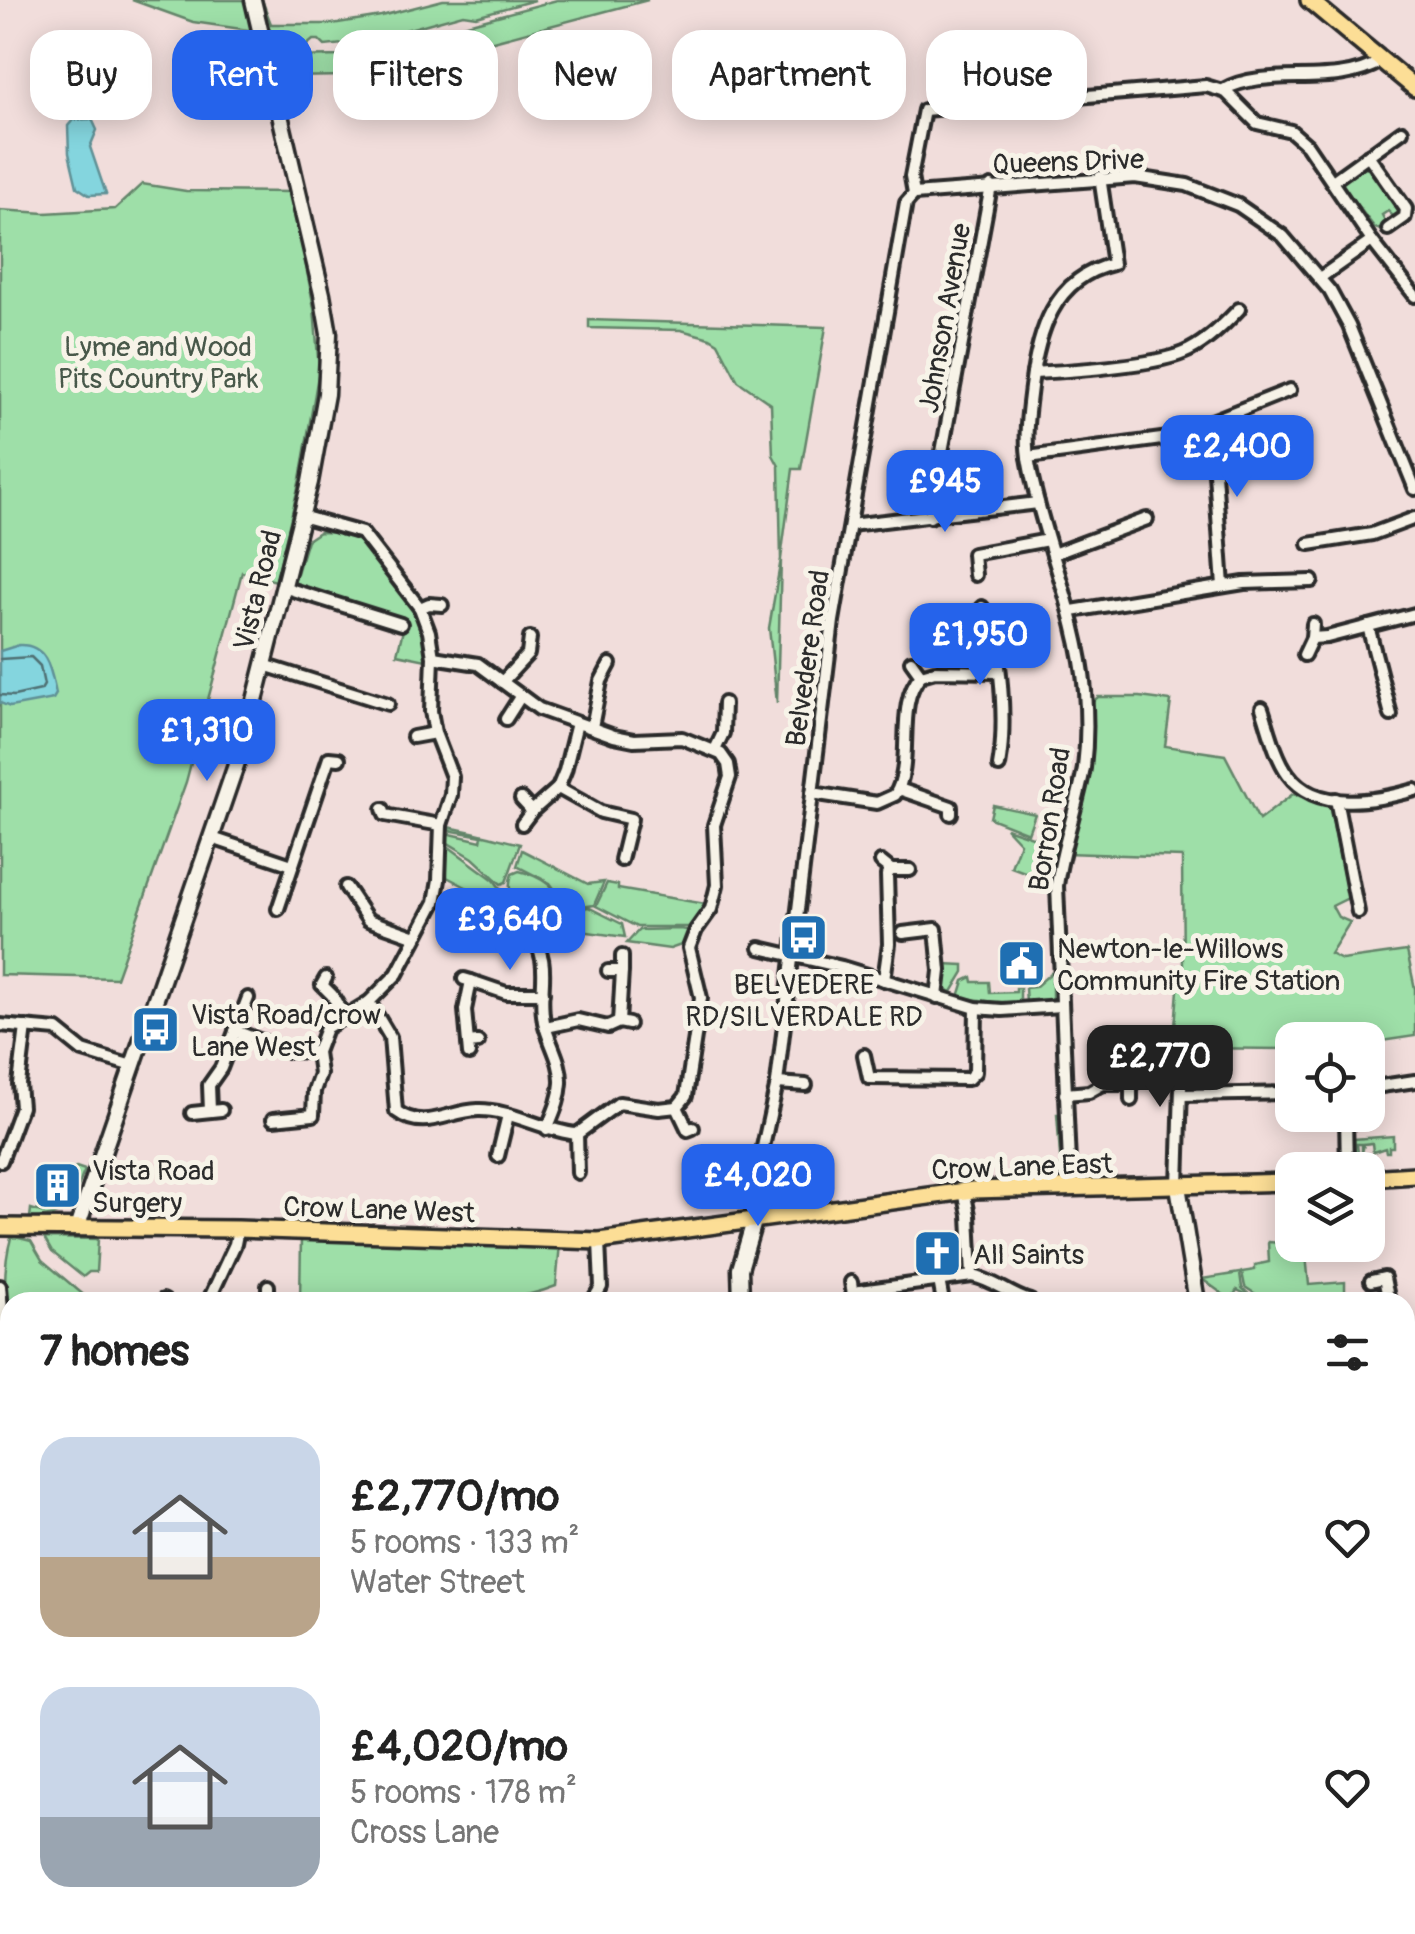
<!DOCTYPE html>
<html lang="en">
<head>
<meta charset="utf-8">
<style>
	body { margin:0; font-family:Pangolin,sans-serif; background:#f6f6f6; color:#222; height:100vh; display:flex; flex-direction:column; font-size:38px; white-space:nowrap }
	* { box-sizing:border-box; margin:0 }
	p { font-size:32px; color:#767676 }
	.icon { flex:none; width:55px; height:55px; fill:none; stroke:currentColor; stroke-width:2; stroke-linecap:round; stroke-linejoin:round }
	.map { position:relative; flex:1; overflow:hidden }
	.panel { position:absolute; left:0px; top:1292px; width:1415px; height:642px; display:flex; flex-direction:column; background:#fff; border-radius:30px 30px 0 0; box-shadow:0 5px 25px #0003 }
	.panel>* { flex:none }
	.guide { position:absolute; left:30px; top:30px; width:1355px; height:90px; display:flex; gap:20px }
	.fabs { position:absolute; left:1275px; top:1022px; display:grid; gap:20px }
	.fabs a { display:grid; place-items:center; width:110px; height:110px; border-radius:20px; background:#fff; box-shadow:0 5px 25px #0003; font-size:50px }
	.price { position:absolute; translate:-50% -85px; padding:0 22px; border-radius:20px; background:#2563eb; color:#fff; font-size:32px; line-height:65px; filter:drop-shadow(0 2px 5px #0008) }
	.price::after { content:''; position:absolute; left:50%; top:60px; width:30px; height:22px; margin-left:-15px; background:inherit; clip-path:polygon(0 0,100% 0,50% 100%) }
	.price.active { background:#222; color:#fff }
	ul { padding:0; list-style:none }
	li { display:flex; align-items:center; gap:30px; height:250px; padding:0 40px }
	li span { display:grid; place-items:center; flex:none; width:280px; height:200px; border-radius:30px; color:#555 }
	li>.icon { margin-inline-start:auto }
	span .icon { width:120px; height:120px; fill:#fffc; stroke-width:1 }
	li b { font-size:42px }
	h2 { display:flex; justify-content:space-between; align-items:center; height:120px; padding:0 40px; font-size:42px }
	.chip { padding:0 35px; border-radius:30px; background:#fff; box-shadow:0 5px 25px #0003; font-size:35px; line-height:90px }
	.chip.active { background:#2563eb; color:#fff }
	.map>svg:first-child { display:block }
</style>
</head>
<body>
<div class="map">
<svg width="1415" height="1934" viewBox="0 0 1415 1934">
	<rect width="100%" height="100%" fill="#f1dddb"/>
	<filter id="ink" filterUnits="userSpaceOnUse"><feTurbulence type="fractalNoise" baseFrequency=".01" numOctaves="2"/><feDisplacementMap in="SourceGraphic" scale="20" xChannelSelector="R" yChannelSelector="G"/><feConvolveMatrix kernelMatrix="1 2 1 2 8 2 1 2 1" color-interpolation-filters="sRGB"/></filter>
	<g filter="url(#ink)">
		<!-- green -->
		<g fill="#9edfa8" stroke="#64856a" stroke-width="2.5">
			<path d="M132 0H245L255 31 193 22Z"/>
			<path d="M262 0 271 24H332L381 16 443 0H535L476 16 463 14 362 42 325 46 319 40H313L306 46 271 43Z"/>
			<path d="M557 0H648L376 72 350 76 279 77 276 60 282 57 348 56Z"/>
			<path d="M1369 165 1402 211 1401 216 1396 219 1388 211 1382 215 1387 225 1383 231 1375 228 1339 182Z"/>
			<path d="M142 184 186 191 292 192 314 308 319 370 300 479 276 581 242 572 186 782 116 978 0 975V210L45 213 115 209Z"/>
			<path d="M589 320 826 327 801 469H793L781 559 777 703 769 628 781 559 779 466 773 455 771 404 738 381 718 343 710 338 681 330 589 328Z"/>
			<path d="M319 532 342 533 360 542 411 605 424 639 426 660 397 654 405 622 294 583 307 540Z"/>
			<path d="M1098 697H1140L1171 701 1165 746 1225 755 1259 820 1293 794 1326 804 1330 809 1348 898 1332 906 1338 917 1350 922 1330 954 1342 960 1407 951 1415 989V1036L1368 1043V1040H1292V1049L1192 1048V1052L1173 1051 1179 978 1183 972 1182 857 1066 853 1077 807 1088 706Z"/>
			<path d="M993 805 1035 814 1028 833 990 818Z"/>
			<path d="M447 827C472 831 495 838 520 844L506 882 501 884 473 858 445 841 446 833 481 841 482 836 447 830Z"/>
			<path d="M1006 828 1056 845 1049 881 1011 867 1020 843Z"/>
			<path d="M445 844 494 880 521 916 447 877Z"/>
			<path d="M522 850 588 884 604 882 594 905 569 909 550 883 517 866Z"/>
			<path d="M519 871C542 876 557 888 567 910L544 911 531 918 526 917C515 904 505 892 512 874Z"/>
			<path d="M607 883 618 885V889L705 904 689 927H637L596 906Z"/>
			<path d="M588 907 622 924 625 937 543 926 548 922 545 914 558 915Z"/>
			<path d="M679 929 688 930 684 944 670 949 627 943 639 930Z"/>
			<path d="M943 964 964 965V972L952 992 943 988Z"/>
			<path d="M1052 972V1000L1026 1002 1025 988 1035 987Z"/>
			<path d="M972 977 973 982H989L990 993 1016 992V988H1020V1002H993L959 997 964 981Z"/>
			<path d="M1057 1114H1060L1062 1172 1061 1174 1018 1178 1017 1163H1027L1028 1169 1039 1168V1172L1058 1173 1061 1170Z"/>
			<path d="M1393 1136V1147H1389V1152H1386L1385 1148 1373 1152 1372 1143 1364 1144 1362 1153V1144H1357L1358 1153H1355L1354 1139Z"/>
			<path d="M76 1167 85 1170C69 1206 73 1216 30 1218L31 1209 44 1213 50 1194 59 1190 72 1194 76 1182 65 1173Z"/>
			<path d="M15 1237 31 1241 42 1260 86 1297 82 1302H10V1360C7 1320 0 1276 11 1238Z"/>
			<path d="M301 1237 560 1244 556 1286C486 1314 376 1302 300 1302Z"/>
			<path d="M44 1238 98 1239 96 1272H89L83 1277 52 1252Z"/>
			<path d="M1268 1242 1305 1245 1309 1285 1345 1282V1302H1268L1245 1287 1242 1272 1255 1270V1265L1269 1262Z"/>
			<path d="M1240 1273 1242 1288 1253 1298 1237 1290 1231 1300 1202 1279Z"/>
			<path d="M10 1666V1786L0 1787V1667Z"/>
			<path d="M975 1925H1091L1085 1934H951Z"/>
			<path d="M234 1926 237 1934H125Z"/>
		</g>
		<!-- water -->
		<g fill="#84d5de" stroke="#609196" stroke-width="2.5">
			<path d="M92 119 97 130 90 147 106 194 89 195 77 187 69 153 68 126 73 120Z"/>
			<path d="M19 645C48 644 51 671 56 694L53 699 10 707 0 703V651Z"/>
		</g>
		<g fill="none" stroke-linecap="round" stroke-linejoin="round">
			<!-- shore -->
			<path stroke="#4f6f73" stroke-width="2.5" d="M0 659 31 657 40 666 44 685 41 690 14 696 0 695"/>
			<defs>
				<g id="street">
					<path d="M1223 90C1268 65 1334 90 1381 61"/>
					<path d="M1368 155 1406 209 1405 217 1388 229"/>
					<path d="M1334 180 1402 131"/>
					<path d="M914 194 1135 177 1187 185 1238 205 1283 236 1330 291 1349 326 1415 489"/>
					<path d="M1321 277 1372 241"/>
					<path d="M1033 373C1070 371 1151 366 1183 353 1204 345 1224 325 1239 309"/>
					<path d="M1204 425 1214 459 1223 586"/>
					<path d="M1028 457 1169 438 1290 390"/>
					<path d="M301 516 362 533 420 608 429 632 433 657 431 711 435 733"/>
					<path d="M930 517 991 186"/>
					<path d="M850 525 1038 503"/>
					<path d="M1309 544 1372 534 1415 518"/>
					<path d="M1053 554 1147 519"/>
					<path d="M975 575 973 554 1048 540"/>
					<path d="M283 587 401 624"/>
					<path d="M982 607C1003 642 1006 727 999 766"/>
					<path d="M420 608 429 604 442 605"/>
					<path d="M1072 611 1244 583 1312 581"/>
					<path d="M1368 626 1391 715"/>
					<path d="M1312 638 1327 637 1415 614"/>
					<path d="M1304 655 1312 638 1313 624"/>
					<path d="M264 665 388 704"/>
					<path d="M921 675 935 671 998 672"/>
					<path d="M502 682 528 654 530 638"/>
					<path d="M1262 708C1269 729 1275 756 1288 774 1316 813 1376 801 1415 790"/>
					<path d="M506 719 520 697"/>
					<path d="M592 727 601 681 610 664"/>
					<path d="M715 750 723 733 724 703"/>
					<path d="M558 788 601 812 631 819 621 860"/>
					<path d="M899 789 951 807V814"/>
					<path d="M812 793 877 803 895 795C915 764 894 703 921 675L911 661"/>
					<path d="M521 799 532 811 558 788 565 771 577 723"/>
					<path d="M1336 799 1358 912"/>
					<path d="M383 809 385 815 441 825"/>
					<path d="M522 824 532 811"/>
					<path d="M212 838 292 865"/>
					<path d="M881 862 891 870H910"/>
					<path d="M346 887 368 920 416 937"/>
					<path d="M278 909 329 758 339 759"/>
					<path d="M544 918 529 930C554 966 537 985 544 1022 549 1044 562 1061 561 1083 560 1100 553 1114 547 1129"/>
					<path d="M903 933 936 929 940 971 937 997"/>
					<path d="M760 948 842 967 976 1008 1002 1010 1061 1006"/>
					<path d="M608 971H622V956"/>
					<path d="M326 978 322 985 332 995 344 1016"/>
					<path d="M464 979 471 981 465 1010 468 1043"/>
					<path d="M884 980 889 944 887 875 891 870"/>
					<path d="M471 981 506 993H543"/>
					<path d="M369 1002 390 1037 396 1111C424 1132 448 1111 478 1110 510 1109 543 1131 577 1134L619 1103 659 1109 677 1107 686 1096 701 998 689 948 696 930 711 909 717 885 714 825 730 777 728 764 721 754 682 738 634 740 614 736 539 709 478 664 433 657"/>
					<path d="M619 1022 622 971"/>
					<path d="M0 1025 57 1030 83 1051 132 1066"/>
					<path d="M546 1027 578 1020 608 1027 619 1022 629 1024"/>
					<path d="M235 1031 288 1051 317 1052"/>
					<path d="M469 1054 468 1043 478 1042"/>
					<path d="M864 1055 869 1078 968 1079 975 1072 976 1008"/>
					<path d="M777 1083 806 1085"/>
					<path d="M1368 1088 1415 1081"/>
					<path d="M1065 1094 1089 1092 1103 1084H1131V1100"/>
					<path d="M1181 1095 1292 1093"/>
					<path d="M677 1107 688 1130 693 1128"/>
					<path d="M210 1111 209 1085 221 1068 248 998"/>
					<path d="M192 1113 221 1110"/>
					<path d="M1346 1115 1347 1170"/>
					<path d="M273 1119 313 1115 314 1091 320 1074 317 1052 326 1028 369 1002 397 974 435 902 439 880 441 825 451 795 452 777 435 733 413 737"/>
					<path d="M577 1134 578 1173"/>
					<path d="M498 1156 508 1115"/>
					<path d="M1 1161 21 1107 19 1084 26 1027"/>
					<path d="M1178 1186 1182 1054"/>
					<path d="M1070 1187 1057 886C1062 846 1077 808 1084 768 1087 744 1087 716 1085 691 1078 612 1043 541 1029 463 1024 438 1028 411 1031 387 1038 333 1053 278 1113 264L1100 177"/>
					<path d="M755 1218 761 1156 777 1083 833 621 906 203 914 194 911 177 924 110 1206 86 1226 92 1257 123 1291 131 1307 145 1372 241 1415 296"/>
					<path d="M972 1276C994 1280 1009 1295 1030 1301"/>
					<path d="M939 1280 943 1302"/>
					<path d="M1371 1281 1384 1278 1389 1302"/>
					<path d="M851 1282 854 1302"/>
					<path d="M0 1286 10 1409 7 1421"/>
					<path d="M853 1292 972 1276 969 1215 964 1191"/>
					<path d="M163 1300 166 1302"/>
					<path d="M208 1302 235 1244 238 1229"/>
					<path d="M268 1302V1286"/>
					<path d="M592 1302 601 1287 599 1241"/>
					<path d="M1405 1348 1409 1359"/>
					<path d="M0 1482 10 1481"/>
					<path d="M1405 1505 1415 1498"/>
					<path d="M1405 1547 1415 1572"/>
					<path d="M1405 1606 1415 1605"/>
					<path d="M0 1659 10 1658"/>
					<path d="M1405 1690 1415 1692"/>
					<path d="M0 1833H10"/>
					<path d="M1405 1872 1415 1870"/>
					<path d="M0 1912 10 1911"/>
					<path d="M299 1925 303 1934"/>
					<path d="M398 1925 401 1934"/>
					<path d="M542 1925 552 1933 560 1932 565 1925"/>
					<path d="M1194 1925 1202 1930 1198 1934"/>
					<path d="M1390 1925 1393 1934"/>
					<path d="M686 1934 690 1925"/>
					<path d="M763 1934 767 1925"/>
				</g>
				<g id="secondary">
					<path d="M1178 1186 1197 1302"/>
					<path d="M77 1228 246 736 310 482 326 394 329 334 322 294 253 0"/>
					<path d="M741 1302 740 1269 755 1218"/>
					<path d="M0 1415 10 1423"/>
					<path d="M243 1925 247 1934"/>
					<path d="M631 1925 659 1934"/>
					<path d="M1316 1925 1318 1934"/>
					<path d="M585 1934 596 1925"/>
					<path d="M859 1934 885 1925"/>
				</g>
				<g id="primary">
					<path d="M1309 0 1415 88"/>
					<path d="M1368 1178 1415 1175"/>
					<path d="M0 1227 238 1229 599 1241 973 1190 1292 1182"/>
				</g>
			</defs>
			<!-- street casing -->
			<use href="#street" stroke="#2b2b2b" stroke-width="18"/>
			<!-- secondary casing -->
			<use href="#secondary" stroke="#2b2b2b" stroke-width="21"/>
			<!-- primary casing -->
			<use href="#primary" stroke="#2b2b2b" stroke-width="22"/>
			<!-- street -->
			<use href="#street" stroke="#f7f3e8" stroke-width="10"/>
			<!-- secondary -->
			<use href="#secondary" stroke="#f7f3e8" stroke-width="14"/>
			<!-- primary -->
			<use href="#primary" stroke="#fcde96" stroke-width="15"/>
			<!-- rail -->
			<g stroke="#2b2b2b" stroke-width="2.5" stroke-dasharray="15 8" stroke-linecap="butt">
				<path d="M1405 1808 1415 1806"/>
				<path d="M918 1934 945 1925"/>
				<path d="M1098 1934 1105 1925"/>
			</g>
		</g>
	</g>
	<!-- icons -->
	<defs>
		<symbol id="bus-square" viewBox="-11 -11 22 22"><rect x="-9" y="-9" width="18" height="18" rx="4" fill="#1f6fb2" stroke="#f7f3e8"/><path d="M-5-6H5V4H4V6H2V4H-2V6H-4V4H-5ZM-3.5-4V0h7V-4ZM-3.5 1.2v1.5H-2V1.2ZM2 1.2v1.5H3.5V1.2Z" fill="#fff"/></symbol>
		<symbol id="civic-square" viewBox="-11 -11 22 22"><rect x="-9" y="-9" width="18" height="18" rx="4" fill="#1f6fb2" stroke="#f7f3e8"/><path d="M-.6-6.5H3V-4.5H.6V-3L4-1V1h2V6H-6V1h2V-1L-.6-3ZM-1.2 2.5V6h2.4V2.5Z" fill="#fff"/></symbol>
		<symbol id="building-square" viewBox="-11 -11 22 22"><rect x="-9" y="-9" width="18" height="18" rx="4" fill="#1f6fb2" stroke="#f7f3e8"/><path d="M-4-6H4V6H1V3H-1V6H-4ZM-2.5-4.3h1.7v1.8h-1.7ZM.8-4.3h1.7v1.8H.8ZM-2.5-1h1.7V.8h-1.7ZM.8-1h1.7V.8H.8Z" fill="#fff"/></symbol>
		<symbol id="church-square" viewBox="-11 -11 22 22"><rect x="-9" y="-9" width="18" height="18" rx="4" fill="#1f6fb2" stroke="#f7f3e8"/><path d="M-1.2-6h2.4v3.5h3.3v2.4h-3.3V6h-2.4V-.1h-3.3v-2.4h3.3Z" fill="#fff"/></symbol>
	</defs>
	<g fill-rule="evenodd">
		<use href="#bus-square" x="776" y="910" width="55" height="55"/>
		<use href="#civic-square" x="994" y="936" width="55" height="55"/>
		<use href="#bus-square" x="128" y="1002" width="55" height="55"/>
		<use href="#building-square" x="30" y="1158" width="55" height="55"/>
		<use href="#church-square" x="910" y="1226" width="55" height="55"/>
	</g>
	<g text-anchor="middle" stroke-width="10" stroke-linejoin="round" paint-order="stroke">
		<!-- street labels -->
		<g font-size="28" fill="#2b2b2b" stroke="#f7f3e8">
			<text transform="translate(1068 161) rotate(-2)" y="10">Queens Drive</text>
			<text transform="translate(944 318) rotate(-80)" y="10">Johnson Avenue</text>
			<text transform="translate(257 590) rotate(-76)" y="10">Vista Road</text>
			<text transform="translate(807 658) rotate(-82)" y="10">Belvedere Road</text>
			<text transform="translate(1049 819) rotate(-81)" y="10">Borron Road</text>
			<text transform="translate(1022 1166) rotate(-2)" y="10">Crow Lane East</text>
			<text transform="translate(379 1209) rotate(2)" y="10">Crow Lane West</text>
		</g>
		<!-- park labels -->
		<g font-size="28" fill="#48584a" stroke="#f7f3e8">
			<text x="158" y="356">Lyme and Wood<tspan x="158" dy="32">Pits Country Park</tspan></text>
		</g>
		<!-- poi labels -->
		<g font-size="28" fill="#2b2b2b" stroke="#f7f3e8" text-anchor="start">
			<text x="1057" y="958">Newton-le-Willows<tspan x="1057" dy="32">Community Fire Station</tspan></text>
			<text x="804" y="994" text-anchor="middle">BELVEDERE<tspan x="804" dy="32">RD/SILVERDALE RD</tspan></text>
			<text x="191" y="1024">Vista Road/crow<tspan x="191" dy="32">Lane West</tspan></text>
			<text x="92" y="1180">Vista Road<tspan x="92" dy="32">Surgery</tspan></text>
			<text x="973" y="1264">All Saints</text>
		</g>
	</g>
</svg>
<div class="fabs">
<a><svg class="icon" aria-label="locate" viewBox="0 0 24 24"><circle cx="12" cy="12" r="6"/><path d="M12 2v4M12 18v4M2 12h4M18 12h4"/></svg></a>
<a><svg class="icon" aria-label="layers" viewBox="0 0 24 24"><path d="M12 4l9 5-9 5-9-5zM3 14l9 5 9-5"/></svg></a>
</div>
<b class="price" style="left:1237px;top:500px">£2,400</b>
<b class="price" style="left:945px;top:535px">£945</b>
<b class="price" style="left:980px;top:688px">£1,950</b>
<b class="price" style="left:207px;top:784px">£1,310</b>
<b class="price" style="left:510px;top:973px">£3,640</b>
<b class="price active" style="left:1160px;top:1110px">£2,770</b>
<b class="price" style="left:758px;top:1229px">£4,020</b>
<div class="guide">
<a class="chip">Buy</a>
<a class="chip active">Rent</a>
<a class="chip">Filters</a>
<a class="chip">New</a>
<a class="chip">Apartment</a>
<a class="chip">House</a>
</div>
<section class="panel">
<h2>7 homes<svg class="icon" aria-label="filters" viewBox="0 0 24 24"><path d="M4 7h16M4 17h16"/><circle cx="9" cy="7" r="2"/><circle cx="15" cy="17" r="2"/></svg></h2>
<ul>
<li><span style="background:linear-gradient(#c9d6e8 60%,#b9a48a 0)"><svg class="icon" aria-label="home" viewBox="0 0 24 24"><path d="M3 11l9-7 9 7M6 9v11h12V9"/></svg></span><div><b>£2,770/mo</b><p>5 rooms · 133 m²</p><p>Water Street</p></div><svg class="icon" aria-label="heart" viewBox="0 0 24 24"><path d="M12 20l-8-8c-3-5 5-10 8-4 3-6 11-1 8 4z"/></svg></li>
<li><span style="background:linear-gradient(#c9d6e8 65%,#9aa5b1 0)"><svg class="icon" aria-label="home" viewBox="0 0 24 24"><path d="M3 11l9-7 9 7M6 9v11h12V9"/></svg></span><div><b>£4,020/mo</b><p>5 rooms · 178 m²</p><p>Cross Lane</p></div><svg class="icon" aria-label="heart" viewBox="0 0 24 24"><path d="M12 20l-8-8c-3-5 5-10 8-4 3-6 11-1 8 4z"/></svg></li>
</ul>
</section>
</div>
</body>
</html>
